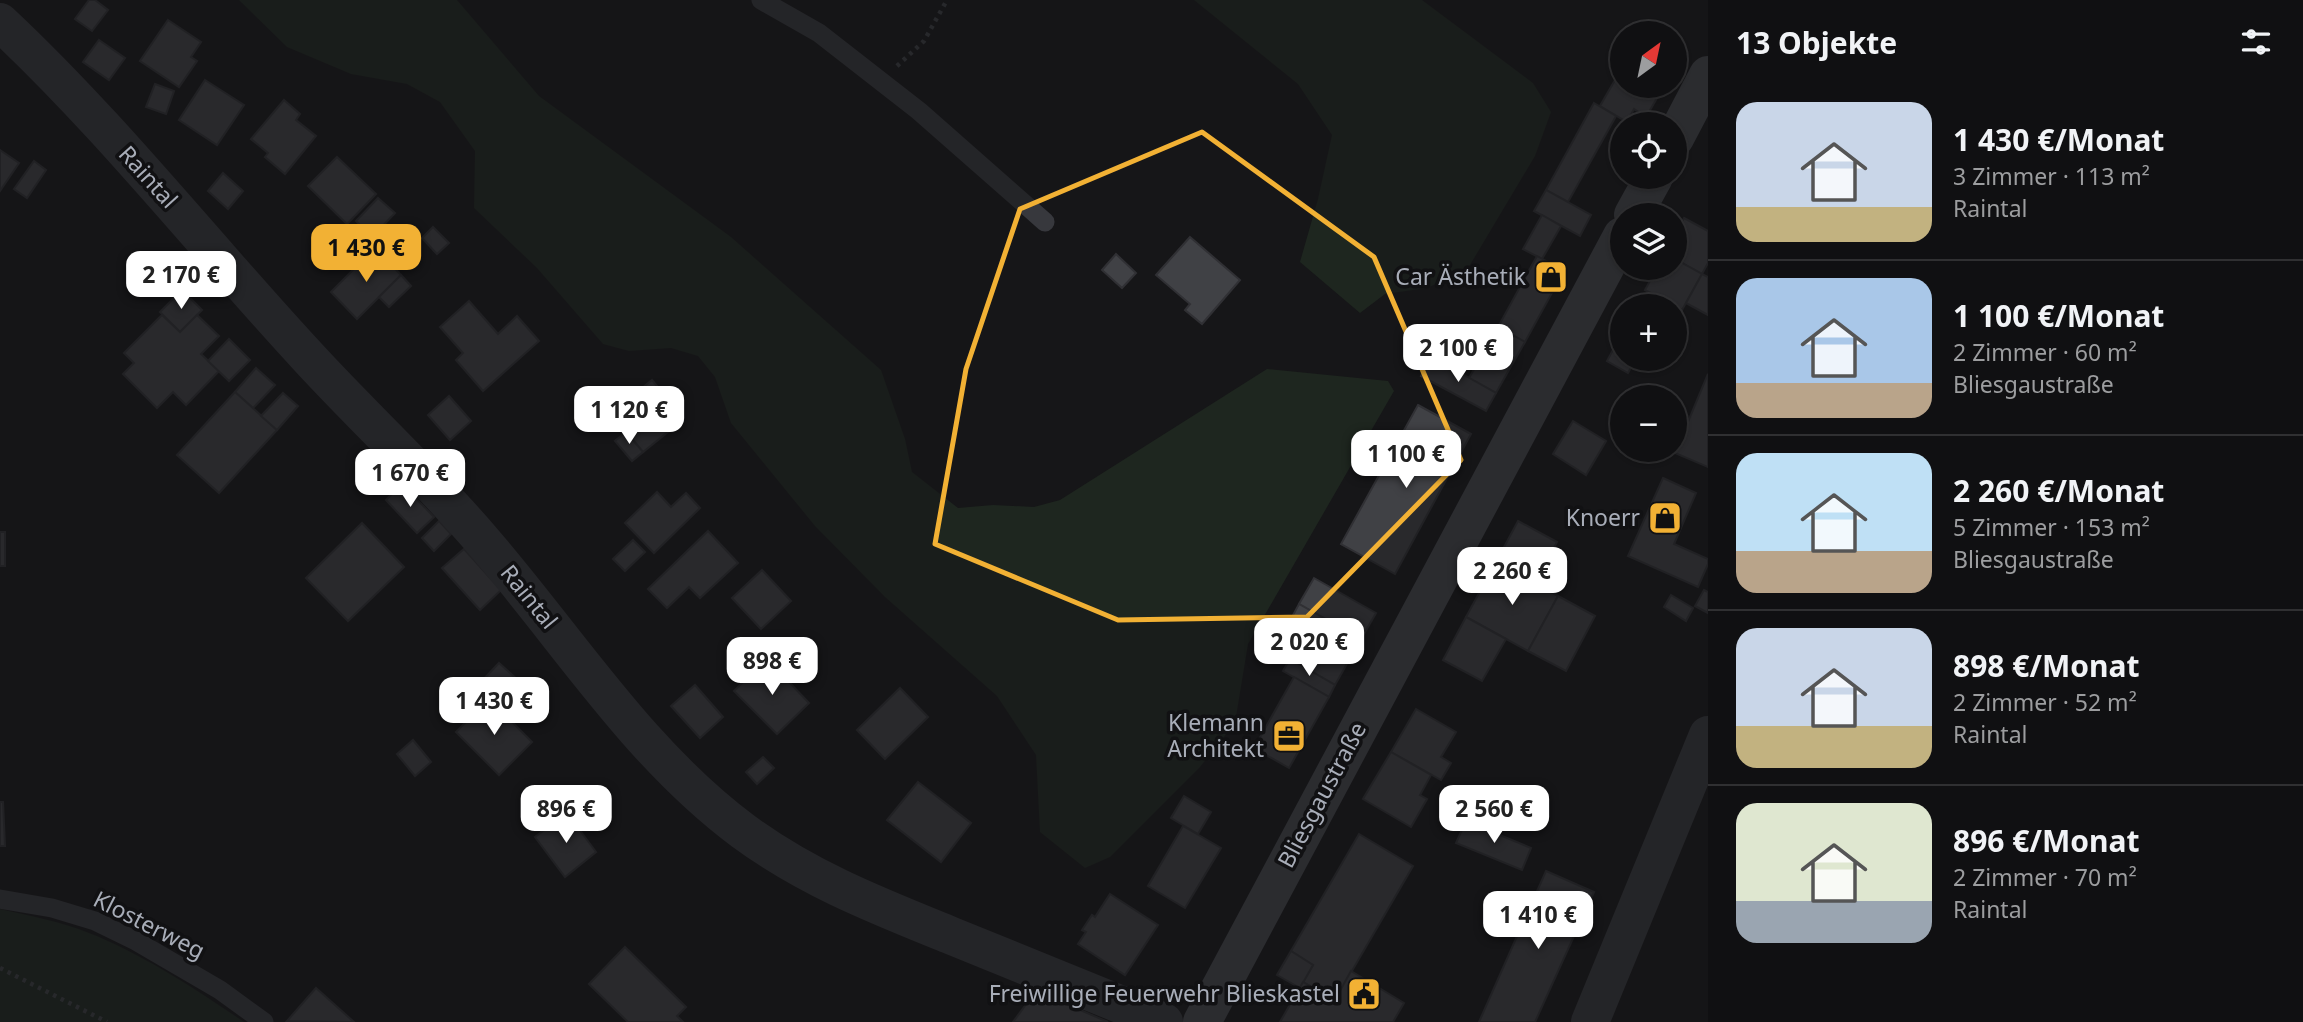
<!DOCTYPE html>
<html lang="de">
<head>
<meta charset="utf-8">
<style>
	body { margin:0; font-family:"Noto Sans",sans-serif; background:#19191b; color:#f1f3f6; height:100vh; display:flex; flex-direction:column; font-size:26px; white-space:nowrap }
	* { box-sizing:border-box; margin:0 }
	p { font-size:23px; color:#9c9d9f }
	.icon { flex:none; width:38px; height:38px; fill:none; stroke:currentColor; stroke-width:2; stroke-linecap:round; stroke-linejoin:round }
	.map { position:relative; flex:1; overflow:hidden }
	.sheet { display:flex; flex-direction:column; background:#101012; width:595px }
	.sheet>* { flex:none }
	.needle { width:46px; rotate:33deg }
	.controls { position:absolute; left:1610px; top:21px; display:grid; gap:14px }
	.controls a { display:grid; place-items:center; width:77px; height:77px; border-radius:50%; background:#101012; box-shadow:0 2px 5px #0004,0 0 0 2px #303032; font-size:35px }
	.price { position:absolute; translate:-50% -60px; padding:0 16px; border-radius:14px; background:#fff; color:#222; font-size:23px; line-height:46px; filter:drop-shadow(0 2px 4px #0008) }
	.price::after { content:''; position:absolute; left:50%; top:42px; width:21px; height:16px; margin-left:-10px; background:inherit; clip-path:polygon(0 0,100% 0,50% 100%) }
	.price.active { background:#f2b134; color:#111 }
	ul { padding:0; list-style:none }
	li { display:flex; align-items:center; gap:21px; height:175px; padding:0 28px }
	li+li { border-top:2px solid #303032 }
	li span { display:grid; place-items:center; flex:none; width:196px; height:140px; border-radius:21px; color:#555 }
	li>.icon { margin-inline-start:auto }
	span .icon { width:84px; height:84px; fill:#fffc; stroke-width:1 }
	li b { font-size:30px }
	h2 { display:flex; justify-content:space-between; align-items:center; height:84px; padding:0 28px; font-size:30px }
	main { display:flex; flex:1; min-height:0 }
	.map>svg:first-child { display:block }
</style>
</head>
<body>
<main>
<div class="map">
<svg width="1708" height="1022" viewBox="0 0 1708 1022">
	<rect width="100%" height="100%" fill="#161618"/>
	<!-- green -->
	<g fill="#1e261f">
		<path d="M239 0H457L539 96 731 237 881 370 905 439 912 472 958 508 993 505 1034 507 1060 500 1267 369 1388 381 1394 391 1248 644 1235 723 1200 767 1110 857 1085 868 1040 832 1036 755 997 696 885 597 815 526 731 423 715 377 698 356 671 348 629 351 603 344 537 268 474 208 475 151 440 102 407 84 351 74 287 47Z"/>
		<path d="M1194 0H1422L1533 83 1551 112 1535 156 1467 270 1427 288 1385 294 1360 313 1300 262 1318 199 1332 135 1298 84Z"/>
		<path d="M0 909C30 916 60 921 89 933 139 952 199 991 244 1022H0Z"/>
	</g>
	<!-- building -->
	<g fill="#404145" stroke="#303034" stroke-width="2">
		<path d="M89 0H95L108 10 92 31 75 19Z"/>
		<path d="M168 20 201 42 191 57 197 61 179 87 140 61Z"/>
		<path d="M99 40 125 58 109 80 83 62Z"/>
		<path d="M1622 68V86H1664L1646 117 1634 109 1627 122 1600 106Z"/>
		<path d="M205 80 244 105 217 145 179 120Z"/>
		<path d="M155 84 174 91 166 114 146 107Z"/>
		<path d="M284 100 300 114 296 120 316 136 285 174 265 157 268 153 251 139Z"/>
		<path d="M1594 103 1616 116 1568 202 1546 190Z"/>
		<path d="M0 150 19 163 0 191Z"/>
		<path d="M337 157 376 194 347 224 308 186Z"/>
		<path d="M34 161 46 170 27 198 14 189Z"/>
		<path d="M223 173 243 191 228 209 208 191Z"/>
		<path d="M1546 190 1591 215 1580 236 1534 211Z"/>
		<path d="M378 198 395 213 372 237 356 221Z"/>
		<path d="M1542 215 1561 226 1542 259 1523 249Z"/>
		<path d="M1684 218 1708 231V263L1702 274 1675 259V235Z"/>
		<path d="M433 227 449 243 437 254 422 238Z"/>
		<path d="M1190 237 1240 280 1202 324 1185 310 1190 304 1156 275Z"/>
		<path d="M375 248 401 275 357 319 331 292Z"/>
		<path d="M1116 254 1136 273 1122 288 1102 270Z"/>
		<path d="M1537 256 1564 271 1525 342 1498 327Z"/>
		<path d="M1675 259 1702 274 1682 310 1645 290 1657 268H1675Z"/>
		<path d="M1702 274 1708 277V315L1686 303Z"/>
		<path d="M401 275 411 286 389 307 379 297Z"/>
		<path d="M182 290 202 310 180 332 160 312Z"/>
		<path d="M469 301 498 334 517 316 539 341 483 391 456 360 463 353 440 327Z"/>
		<path d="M162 315 180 332 197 315 219 336 201 354 219 371 186 405 173 392 157 408 123 374 134 363 124 353Z"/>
		<path d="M1498 327 1525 342 1510 368 1484 352Z"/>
		<path d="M1622 333V359H1653L1646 371 1633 364 1628 373 1607 361Z"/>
		<path d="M229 339 250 360 229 381 208 361Z"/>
		<path d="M1484 352 1510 368 1496 393 1469 378Z"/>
		<path d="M1432 357 1496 393 1486 411 1421 376Z"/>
		<path d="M256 368 275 385 253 408 235 392Z"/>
		<path d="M1708 374V467L1675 453Z"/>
		<path d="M652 380 684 419 643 452 611 414Z"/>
		<path d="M235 392 277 430 219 493 177 455Z"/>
		<path d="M283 393 298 406 277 430 261 416Z"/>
		<path d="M449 396 471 421 450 440 428 415Z"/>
		<path d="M1418 405 1471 434 1395 574 1341 544Z"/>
		<path d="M1573 421 1606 441 1586 475 1553 454Z"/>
		<path d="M626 432 643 452 632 461 615 441Z"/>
		<path d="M1663 478 1696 493 1674 544 1708 559V564L1698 587 1628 556Z"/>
		<path d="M402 484 434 517 417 533 386 500Z"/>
		<path d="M657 492 671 507 686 493 700 508 654 553 625 523Z"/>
		<path d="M439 521 451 534 434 551 422 538Z"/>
		<path d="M1518 521 1557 542 1535 583 1496 562Z"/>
		<path d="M362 523 404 567 348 621 306 578Z"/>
		<path d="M708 531 738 563 700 598 689 587 667 608 648 589Z"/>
		<rect x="0" y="532" width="5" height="34"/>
		<path d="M633 540 645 552 625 571 613 559Z"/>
		<path d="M464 549 501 590 480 610 442 568Z"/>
		<path d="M1496 562 1558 596 1528 651 1466 617Z"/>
		<path d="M762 570 791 601 761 629 732 598Z"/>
		<path d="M1314 578 1376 613 1361 639 1299 604Z"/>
		<path d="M1704 590 1708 592V613L1695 606Z"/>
		<path d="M1671 595 1693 608 1686 621 1664 607Z"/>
		<path d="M1558 596 1595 616 1566 671 1528 651Z"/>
		<path d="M1299 604 1361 639 1335 685 1274 650Z"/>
		<path d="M1466 617 1506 639 1482 681 1443 660Z"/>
		<path d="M767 659 809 703 777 734 734 691Z"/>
		<path d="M1290 659 1335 685 1329 697 1283 671Z"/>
		<path d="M499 663 520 682 501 701 481 682Z"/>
		<path d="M1294 677 1329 697 1289 768 1254 748Z"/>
		<path d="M695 685 723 717 700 738 671 706Z"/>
		<path d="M900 688 928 717 885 759 857 730Z"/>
		<path d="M489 699 532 742 499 775 456 732Z"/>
		<path d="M1416 709 1456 732 1441 757 1451 763 1441 780 1391 752Z"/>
		<path d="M413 740 431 762 415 776 397 754Z"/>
		<path d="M1391 752 1431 775 1420 795 1427 799 1411 827 1363 799Z"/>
		<path d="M763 757 774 768 757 784 746 772Z"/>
		<path d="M918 782 971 823 941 862 887 820Z"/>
		<path d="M554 796 567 813 544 831 531 813Z"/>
		<path d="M1184 796 1211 812 1198 834 1171 818Z"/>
		<path d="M0 802H3L5 846H0Z"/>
		<path d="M567 813 596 852 565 877 535 837Z"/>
		<path d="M1466 821 1531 848 1522 870 1456 843Z"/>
		<path d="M1183 826 1221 848 1185 908 1148 886Z"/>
		<path d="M1359 834 1413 866 1335 1000 1303 982 1313 965 1291 951Z"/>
		<path d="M1546 871 1594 892 1535 1022H1479Z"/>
		<path d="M1110 894 1158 925 1125 975 1078 944 1086 932 1082 930 1092 915 1095 917Z"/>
		<path d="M625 947 686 1007 677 1016 683 1022H628L589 984Z"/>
		<path d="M1291 951 1313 965 1300 988 1277 975Z"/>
		<path d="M1351 971 1404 1003 1393 1022H1280L1303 982 1335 1000Z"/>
		<path d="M316 988 354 1022 287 1021Z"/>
		<path d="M1036 991 1108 1022H1013Z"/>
	</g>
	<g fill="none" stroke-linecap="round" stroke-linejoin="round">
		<!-- path -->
		<g stroke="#3d3f44" stroke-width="4.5" stroke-dasharray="3.5 5" stroke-linecap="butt">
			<path d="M897 66 924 41 947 0"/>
			<path d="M0 968 107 1022"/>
		</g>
		<!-- lane -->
		<g stroke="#37383d" stroke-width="19">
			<path d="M761 0 819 33 919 111 1045 222"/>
			<path d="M0 899 52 908 95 921 136 941 220 990 264 1022"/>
		</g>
		<!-- street -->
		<g stroke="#37383d" stroke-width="38">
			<path d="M0 22C111 126 205 246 308 357 365 419 427 476 481 539 567 638 637 752 743 831 808 879 878 906 952 936 1023 965 1093 993 1164 1022"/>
			<path d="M1590 1022 1708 735"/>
		</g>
		<!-- secondary -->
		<g stroke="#45474d" stroke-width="38">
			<path d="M1675 138 1708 75"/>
			<path d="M1633 215 1654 177"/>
			<path d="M1202 1022 1622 236"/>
		</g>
	</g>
	<!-- marked area -->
	<path d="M0 0H1708V1022H0ZM1202 132 1374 257 1461 460 1307 617 1118 620 935 544 966 369 1020 209Z" fill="#161618" fill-opacity=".55" fill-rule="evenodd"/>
	<path fill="none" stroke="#f2b134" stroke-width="5" stroke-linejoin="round" d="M1202 132 1374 257 1461 460 1307 617 1118 620 935 544 966 369 1020 209Z"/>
	<!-- icons -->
	<defs>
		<symbol id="shop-square" viewBox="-11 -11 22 22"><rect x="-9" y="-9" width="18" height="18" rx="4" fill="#f2b134" stroke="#111113"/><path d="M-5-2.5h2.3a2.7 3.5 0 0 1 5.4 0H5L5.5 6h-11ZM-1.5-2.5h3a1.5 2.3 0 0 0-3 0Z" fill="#111"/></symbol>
		<symbol id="office-square" viewBox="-11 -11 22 22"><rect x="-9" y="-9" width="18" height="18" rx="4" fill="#f2b134" stroke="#111113"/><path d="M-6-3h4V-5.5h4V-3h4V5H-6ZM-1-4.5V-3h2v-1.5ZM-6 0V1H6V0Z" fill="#111"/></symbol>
		<symbol id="civic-square" viewBox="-11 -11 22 22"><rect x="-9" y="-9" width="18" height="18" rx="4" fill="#f2b134" stroke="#111113"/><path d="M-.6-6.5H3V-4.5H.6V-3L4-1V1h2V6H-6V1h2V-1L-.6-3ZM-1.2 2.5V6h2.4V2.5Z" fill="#111"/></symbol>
	</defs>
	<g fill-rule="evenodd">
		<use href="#shop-square" x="1532" y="258" width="38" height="38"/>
		<use href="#shop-square" x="1646" y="499" width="38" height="38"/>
		<use href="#office-square" x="1270" y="717" width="38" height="38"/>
		<use href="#civic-square" x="1345" y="975" width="38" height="38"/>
	</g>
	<g text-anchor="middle" stroke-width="7" stroke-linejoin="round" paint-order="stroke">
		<!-- street labels -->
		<g font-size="23" fill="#a8adb8" stroke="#111113">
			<text transform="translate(148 177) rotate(48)" y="8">Raintal</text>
			<text transform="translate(529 597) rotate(51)" y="8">Raintal</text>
			<text transform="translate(1322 795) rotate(-62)" y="8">Bliesgaustraße</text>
			<text transform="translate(149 925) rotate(27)" y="8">Klosterweg</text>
		</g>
		<!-- poi labels -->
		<g font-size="23" fill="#a8adb8" stroke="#111113" text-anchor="end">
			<text x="1526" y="285">Car Ästhetik</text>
			<text x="1640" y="526">Knoerr</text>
			<text x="1264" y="731">Klemann<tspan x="1264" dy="26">Architekt</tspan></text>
			<text x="1340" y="1002">Freiwillige Feuerwehr Blieskastel</text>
		</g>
	</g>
</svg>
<div class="controls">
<a><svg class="needle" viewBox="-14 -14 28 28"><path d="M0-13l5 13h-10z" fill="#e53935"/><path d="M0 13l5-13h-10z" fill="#9c9d9f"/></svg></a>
<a><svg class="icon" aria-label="locate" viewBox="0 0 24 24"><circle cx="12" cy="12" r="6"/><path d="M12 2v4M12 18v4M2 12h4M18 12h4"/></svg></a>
<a><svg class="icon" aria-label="layers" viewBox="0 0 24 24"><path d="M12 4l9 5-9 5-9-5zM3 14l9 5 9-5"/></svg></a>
<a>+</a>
<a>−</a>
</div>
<b class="price active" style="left:366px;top:284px">1 430 €</b>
<b class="price" style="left:181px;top:311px">2 170 €</b>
<b class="price" style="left:1458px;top:384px">2 100 €</b>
<b class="price" style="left:629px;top:446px">1 120 €</b>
<b class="price" style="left:1406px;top:490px">1 100 €</b>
<b class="price" style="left:410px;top:509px">1 670 €</b>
<b class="price" style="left:1512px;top:607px">2 260 €</b>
<b class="price" style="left:1309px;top:678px">2 020 €</b>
<b class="price" style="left:772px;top:697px">898 €</b>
<b class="price" style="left:494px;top:737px">1 430 €</b>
<b class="price" style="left:566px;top:845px">896 €</b>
<b class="price" style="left:1494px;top:845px">2 560 €</b>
<b class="price" style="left:1538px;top:951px">1 410 €</b>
</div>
<section class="sheet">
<h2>13 Objekte<svg class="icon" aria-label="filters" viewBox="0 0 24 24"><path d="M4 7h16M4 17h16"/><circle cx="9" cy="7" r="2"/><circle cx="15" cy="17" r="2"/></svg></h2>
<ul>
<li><span style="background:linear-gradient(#c9d6e8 75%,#c2b280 0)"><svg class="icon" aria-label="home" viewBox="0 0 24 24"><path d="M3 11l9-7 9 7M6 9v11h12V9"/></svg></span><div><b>1 430 €/Monat</b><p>3 Zimmer · 113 m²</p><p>Raintal</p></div></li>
<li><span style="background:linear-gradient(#a9c7e8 75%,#b9a48a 0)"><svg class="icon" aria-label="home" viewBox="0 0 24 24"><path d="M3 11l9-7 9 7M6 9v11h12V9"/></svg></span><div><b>1 100 €/Monat</b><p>2 Zimmer · 60 m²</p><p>Bliesgaustraße</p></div></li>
<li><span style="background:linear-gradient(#bfe0f5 70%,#b9a48a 0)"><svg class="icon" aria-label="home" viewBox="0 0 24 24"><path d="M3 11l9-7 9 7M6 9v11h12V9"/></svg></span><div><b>2 260 €/Monat</b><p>5 Zimmer · 153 m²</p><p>Bliesgaustraße</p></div></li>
<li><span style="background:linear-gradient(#c9d6e8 70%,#c2b280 0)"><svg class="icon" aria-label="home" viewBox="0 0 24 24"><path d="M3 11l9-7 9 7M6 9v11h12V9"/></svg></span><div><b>898 €/Monat</b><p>2 Zimmer · 52 m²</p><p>Raintal</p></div></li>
<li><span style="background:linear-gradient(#dfe7d0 70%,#9aa5b1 0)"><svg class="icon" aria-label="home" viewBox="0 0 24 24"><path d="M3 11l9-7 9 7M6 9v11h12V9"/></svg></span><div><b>896 €/Monat</b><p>2 Zimmer · 70 m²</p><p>Raintal</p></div></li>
</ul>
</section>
</main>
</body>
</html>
